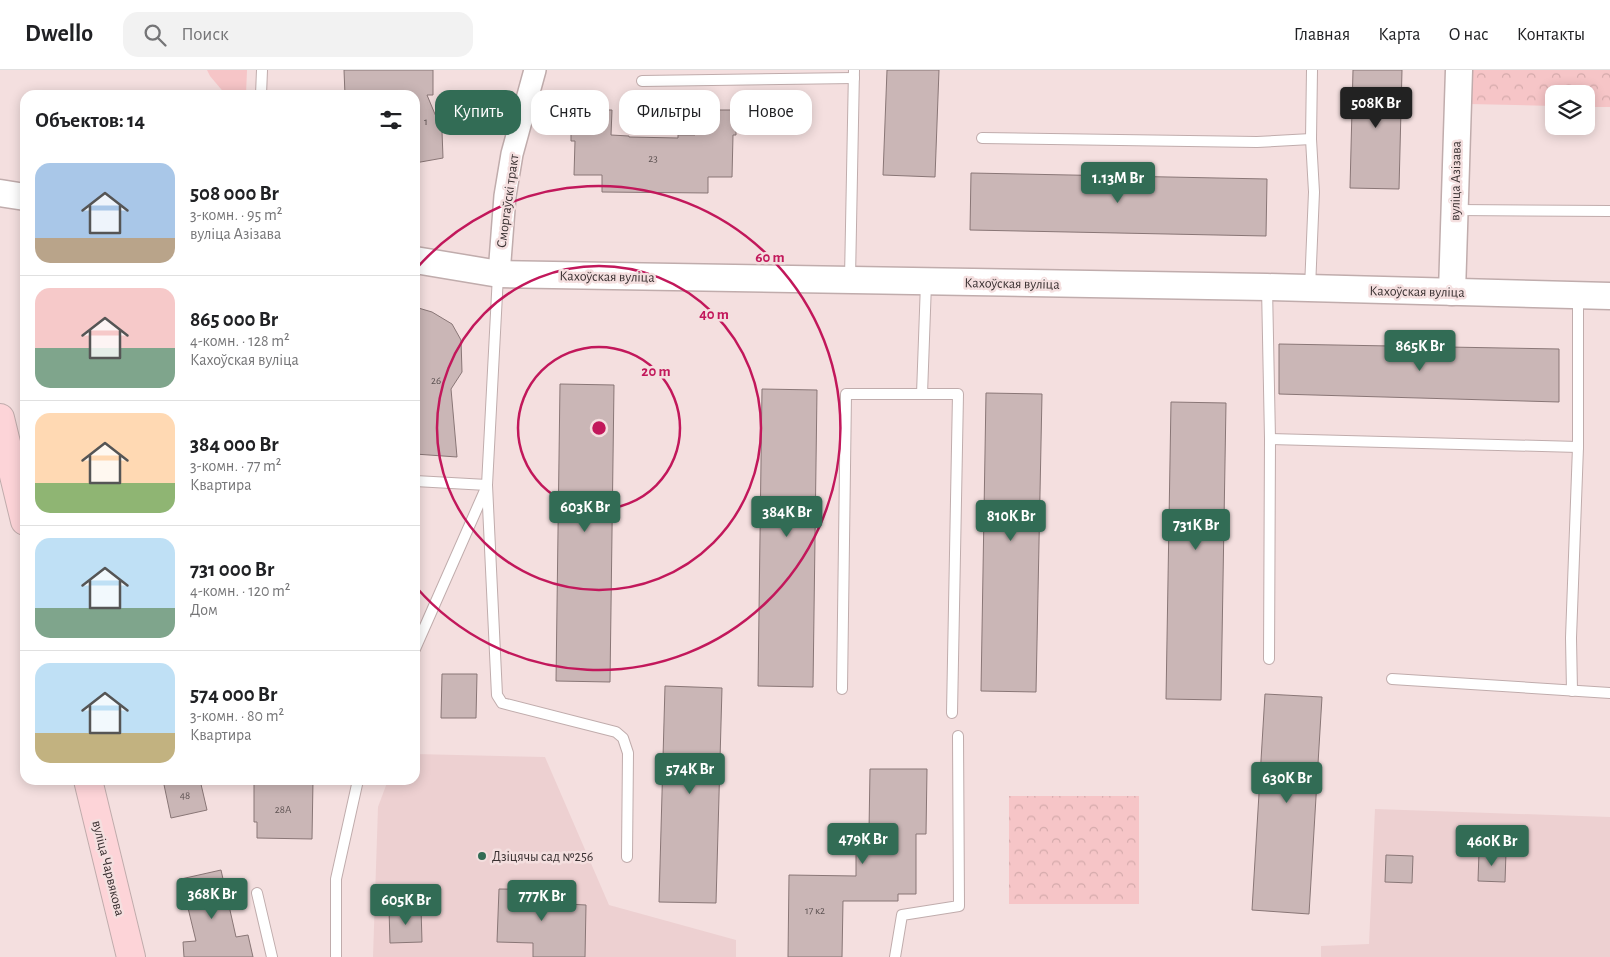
<!DOCTYPE html>
<html lang="ru">
<head>
<meta charset="utf-8">
<style>
	body { margin:0; font-family:"Alegreya Sans",sans-serif; background:#f2f2f2; color:#202124; height:100vh; display:flex; flex-direction:column; font-size:19px; white-space:nowrap }
	* { box-sizing:border-box; margin:0 }
	p { font-size:16px; color:#757577 }
	.icon { flex:none; width:28px; height:28px; fill:none; stroke:currentColor; stroke-width:2; stroke-linecap:round; stroke-linejoin:round }
	.map { position:relative; flex:1; overflow:hidden }
	.side { position:absolute; left:20px; top:20px; width:400px; height:695px; display:flex; flex-direction:column; background:#fff; border-radius:15px; box-shadow:0 2px 12px #0003 }
	.side>* { flex:none }
	.guide { position:absolute; left:435px; top:20px; width:475px; height:45px; display:flex; gap:10px }
	.tools { position:absolute; left:1545px; top:15px; display:grid; gap:10px }
	.tools a { display:grid; place-items:center; width:50px; height:50px; border-radius:10px; background:#fff; box-shadow:0 2px 12px #0003; font-size:25px }
	.price { position:absolute; translate:-50% -42px; padding:0 11px; border-radius:5px; background:#326c55; color:#fff; font-size:16px; line-height:32px; filter:drop-shadow(0 1px 2px #0008) }
	.price::after { content:''; position:absolute; left:50%; top:30px; width:15px; height:11px; margin-left:-8px; background:inherit; clip-path:polygon(0 0,100% 0,50% 100%) }
	.price.active { background:#222; color:#fff }
	ul { padding:0; list-style:none }
	li { display:flex; align-items:center; gap:15px; height:125px; padding:0 15px }
	li+li { border-top:1px solid #e0e0e0 }
	li span { display:grid; place-items:center; flex:none; width:140px; height:100px; border-radius:15px; color:#555 }
	li>.icon { margin-inline-start:auto }
	span .icon { width:60px; height:60px; fill:#fffc; stroke-width:1 }
	li b { font-size:21px }
	h2 { display:flex; justify-content:space-between; align-items:center; height:60px; padding:0 15px; font-size:21px }
	.pill { padding:0 18px; border-radius:15px; background:#fff; box-shadow:0 2px 12px #0003; font-size:18px; line-height:45px }
	.pill.active { background:#326c55; color:#fff }
	header { display:flex; align-items:center; gap:30px; box-sizing:border-box; height:70px; padding:0 25px; background:#fff; border-bottom:1px solid #e0e0e0 }
	header strong { font-size:24px }
	nav { display:flex; gap:28px; margin-inline-start:auto; font-size:18px }
	.search { width:350px; height:45px; background:#f2f2f2; display:flex; align-items:center; gap:12px; box-sizing:border-box; padding:0 18px; border-radius:15px; color:#757577; font-size:19px }
	.map>svg:first-child { display:block }
</style>
</head>
<body>
<header>
<strong>Dwello</strong>
<div class="search"><svg class="icon" aria-label="search" viewBox="0 0 24 24"><circle cx="10" cy="10" r="6"/><path d="M15 15l6 6"/></svg>Поиск</div>
<nav><a>Главная</a><a>Карта</a><a>О нас</a><a>Контакты</a></nav>
</header>
<div class="map">
<svg width="1610" height="887" viewBox="0 0 1610 887">
	<defs>
		<pattern id="park-crowns" width="20" height="18" patternUnits="userSpaceOnUse" patternTransform="scale(1.25)"><rect width="20" height="18" fill="#f6c5c7"/><path d="M2 6a3 3 0 1 1 6 0M12 15a3 3 0 1 1 6 0" fill="none" stroke="#d4aaab"/></pattern>
	</defs>
	<rect width="100%" height="100%" fill="#f4dfdf"/>
	<!-- built -->
	<g fill="#edd0d1">
		<path d="M415 684 545 687 609 835 736 870V887H373L378 737 388 710H415Z"/>
		<path d="M1375 739 1610 747V887H1321V876L1369 874Z"/>
	</g>
	<!-- grass -->
	<path fill="#f6c5c7" d="M207 0H247L246 25H226L210 6Z"/>
	<!-- park -->
	<g fill="url(#park-crowns)">
		<path d="M1469 0H1610V37H1586V24H1554V36L1469 34Z"/>
		<rect x="1009" y="726" width="130" height="108"/>
	</g>
	<!-- building -->
	<g fill="#cab6b6" stroke="#897676">
		<path d="M344 0H433V25H427L442 61 443 88 415 93V25H345Z"/>
		<path d="M887 0H939L935 107 883 105Z"/>
		<path d="M1353 0H1402L1399 119 1350 118Z"/>
		<path d="M571 40H612L611 65 629 66V67L678 68V65H695L696 40H736V65H733L732 107H708V123L602 122V105H574L575 71H571Z"/>
		<path d="M971 103 1267 109 1266 166 970 160Z"/>
		<path d="M415 237 432 242 452 254 461 270 462 302 451 319 457 387 415 384Z"/>
		<path d="M1279 274 1559 279V332L1279 324Z"/>
		<path d="M560 314 614 315 610 612 556 611Z"/>
		<path d="M762 319 817 320 813 617 758 616Z"/>
		<path d="M986 323 1042 324 1036 622 981 621Z"/>
		<path d="M1171 332 1226 333 1221 630 1166 629Z"/>
		<path d="M442 604H477L476 648H441Z"/>
		<path d="M665 616 722 618 716 833 659 832Z"/>
		<path d="M1265 624 1322 627 1309 844 1252 840Z"/>
		<path d="M870 699H927L926 764H916V824H898V831H843L842 887H788L789 805 856 806V761H869Z"/>
		<path d="M163 710H200L207 740 171 748Z"/>
		<path d="M254 710H313L312 769 257 768V752H254Z"/>
		<path d="M1479 782H1506L1505 812 1478 811Z"/>
		<path d="M1386 785 1413 786 1412 813 1385 812Z"/>
		<path d="M221 800 236 867 248 865 253 887H184L183 872 196 871 181 809Z"/>
		<path d="M499 819 566 820V834L586 835 585 887H533V873L497 872Z"/>
		<path d="M421 838 422 872 390 873 389 839Z"/>
	</g>
	<g fill="none" stroke-linecap="round" stroke-linejoin="round">
		<defs>
			<g id="service">
				<path d="M642 11 854 8"/>
				<path d="M261 25 262 0"/>
				<path d="M982 68 1257 72 1311 69"/>
				<path d="M1455 140 1610 141"/>
				<path d="M498 205 487 415 497 625 502 633 616 662 623 668 628 683 627 787"/>
				<path d="M850 208 854 0"/>
				<path d="M926 213 922 324H958L952 643"/>
				<path d="M1267 217 1270 369 1269 589"/>
				<path d="M1310 218 1314 122 1311 69 1312 0"/>
				<path d="M1270 369 1578 377"/>
				<path d="M415 411 487 415"/>
				<path d="M415 579 486 418"/>
				<path d="M1392 609 1610 623"/>
				<path d="M842 619 846 324H922"/>
				<path d="M1572 621 1571 568 1578 377V227"/>
				<path d="M257 823 272 887"/>
				<path d="M336 887V809L358 710"/>
				<path d="M895 887 902 845 959 836 958 666"/>
			</g>
			<path id="minor" d="M499 204 505 126 512 84 535 0"/>
			<g id="tertiary">
				<path d="M0 123 25 127"/>
				<path d="M415 190 499 204 1267 217 1610 226"/>
				<path d="M1452 222 1459 0"/>
			</g>
			<g id="secondary">
				<path d="M0 348 25 451"/>
				<path d="M88 710 131 887"/>
			</g>
		</defs>
		<!-- service casing -->
		<use href="#service" stroke="#c0acac" stroke-width="12"/>
		<!-- minor casing -->
		<use href="#minor" stroke="#c0acac" stroke-width="24"/>
		<!-- tertiary casing -->
		<use href="#tertiary" stroke="#c0acac" stroke-width="29"/>
		<!-- secondary casing -->
		<use href="#secondary" stroke="#c0acac" stroke-width="30"/>
		<!-- service -->
		<use href="#service" stroke="#fff" stroke-width="10"/>
		<!-- minor -->
		<use href="#minor" stroke="#fff" stroke-width="21"/>
		<!-- tertiary -->
		<use href="#tertiary" stroke="#fff" stroke-width="26"/>
		<!-- secondary -->
		<use href="#secondary" stroke="#fdd4d8" stroke-width="28"/>
	</g>
	<!-- distance rings -->
	<g fill="none" stroke="#c2185b" stroke-width="2.5">
		<circle cx="599" cy="358" r="81"/>
		<circle cx="599" cy="358" r="162"/>
		<path d="M416 199A242 242 0 1 1 416 517"/>
	</g>
	<!-- markers -->
	<circle fill="#326c55" stroke="#f4dfdf" stroke-width="2" cx="482" cy="786" r="5"/>
	<g text-anchor="middle" stroke-width="5" stroke-linejoin="round" paint-order="stroke">
		<!-- number labels -->
		<g font-size="11" fill="#5d5252">
			<text x="426" y="55">1</text>
			<text x="653" y="92">23</text>
			<text x="436" y="314">26</text>
			<text x="185" y="729">48</text>
			<text x="283" y="743">28А</text>
			<text x="815" y="844">17 к2</text>
		</g>
		<!-- street labels -->
		<g font-size="14" fill="#393031" stroke="#f4dfdf">
			<text transform="translate(1455 111) rotate(-89)" y="5">вуліца Азізава</text>
			<text transform="translate(507 131) rotate(-82)" y="5">Сморгаўскі тракт</text>
			<text transform="translate(607 206) rotate(1)" y="5">Кахоўская вуліца</text>
			<text transform="translate(1012 213) rotate(1)" y="5">Кахоўская вуліца</text>
			<text transform="translate(1417 221) rotate(1)" y="5">Кахоўская вуліца</text>
			<text transform="translate(109 798) rotate(76)" y="5">вуліца Чарвякова</text>
		</g>
		<!-- poi labels -->
		<g font-size="14" fill="#393031" stroke="#f4dfdf" text-anchor="start">
			<text x="492" y="791">Дзіцячы сад №256</text>
		</g>
	</g>
	<circle cx="599" cy="358" r="8" fill="#c2185b" stroke="#f4dfdf" stroke-width="2.5"/>
	<g font-size="15" text-anchor="middle" font-weight="bold" fill="#c2185b" stroke="#f4dfdf" stroke-width="5" stroke-linejoin="round" paint-order="stroke">
		<text x="770" y="192">60 m</text>
		<text x="714" y="249">40 m</text>
		<text x="656" y="306">20 m</text>
	</g>
</svg>
<div class="tools">
<a><svg class="icon" aria-label="layers" viewBox="0 0 24 24"><path d="M12 4l9 5-9 5-9-5zM3 14l9 5 9-5"/></svg></a>
</div>
<b class="price active" style="left:1376px;top:59px">508K Br</b>
<b class="price" style="left:1118px;top:134px">1.13M Br</b>
<b class="price" style="left:1420px;top:302px">865K Br</b>
<b class="price" style="left:585px;top:463px">603K Br</b>
<b class="price" style="left:787px;top:468px">384K Br</b>
<b class="price" style="left:1011px;top:472px">810K Br</b>
<b class="price" style="left:1196px;top:481px">731K Br</b>
<b class="price" style="left:690px;top:725px">574K Br</b>
<b class="price" style="left:1287px;top:734px">630K Br</b>
<b class="price" style="left:863px;top:795px">479K Br</b>
<b class="price" style="left:1492px;top:797px">460K Br</b>
<b class="price" style="left:212px;top:850px">368K Br</b>
<b class="price" style="left:542px;top:852px">777K Br</b>
<b class="price" style="left:406px;top:856px">605K Br</b>
<div class="guide">
<a class="pill active">Купить</a>
<a class="pill">Снять</a>
<a class="pill">Фильтры</a>
<a class="pill">Новое</a>
</div>
<section class="side">
<h2>Объектов: 14<svg class="icon" aria-label="filters" viewBox="0 0 24 24"><path d="M4 7h16M4 17h16"/><circle cx="9" cy="7" r="2"/><circle cx="15" cy="17" r="2"/></svg></h2>
<ul>
<li><span style="background:linear-gradient(#a9c7e8 75%,#b9a48a 0)"><svg class="icon" aria-label="home" viewBox="0 0 24 24"><path d="M3 11l9-7 9 7M6 9v11h12V9"/></svg></span><div><b>508 000 Br</b><p>3-комн. · 95 m²</p><p>вуліца Азізава</p></div></li>
<li><span style="background:linear-gradient(#f6c9c9 60%,#7fa58c 0)"><svg class="icon" aria-label="home" viewBox="0 0 24 24"><path d="M3 11l9-7 9 7M6 9v11h12V9"/></svg></span><div><b>865 000 Br</b><p>4-комн. · 128 m²</p><p>Кахоўская вуліца</p></div></li>
<li><span style="background:linear-gradient(#ffd9b3 70%,#8fb573 0)"><svg class="icon" aria-label="home" viewBox="0 0 24 24"><path d="M3 11l9-7 9 7M6 9v11h12V9"/></svg></span><div><b>384 000 Br</b><p>3-комн. · 77 m²</p><p>Квартира</p></div></li>
<li><span style="background:linear-gradient(#bfe0f5 70%,#7fa58c 0)"><svg class="icon" aria-label="home" viewBox="0 0 24 24"><path d="M3 11l9-7 9 7M6 9v11h12V9"/></svg></span><div><b>731 000 Br</b><p>4-комн. · 120 m²</p><p>Дом</p></div></li>
<li><span style="background:linear-gradient(#bfe0f5 70%,#c2b280 0)"><svg class="icon" aria-label="home" viewBox="0 0 24 24"><path d="M3 11l9-7 9 7M6 9v11h12V9"/></svg></span><div><b>574 000 Br</b><p>3-комн. · 80 m²</p><p>Квартира</p></div></li>
</ul>
</section>
</div>
</body>
</html>
